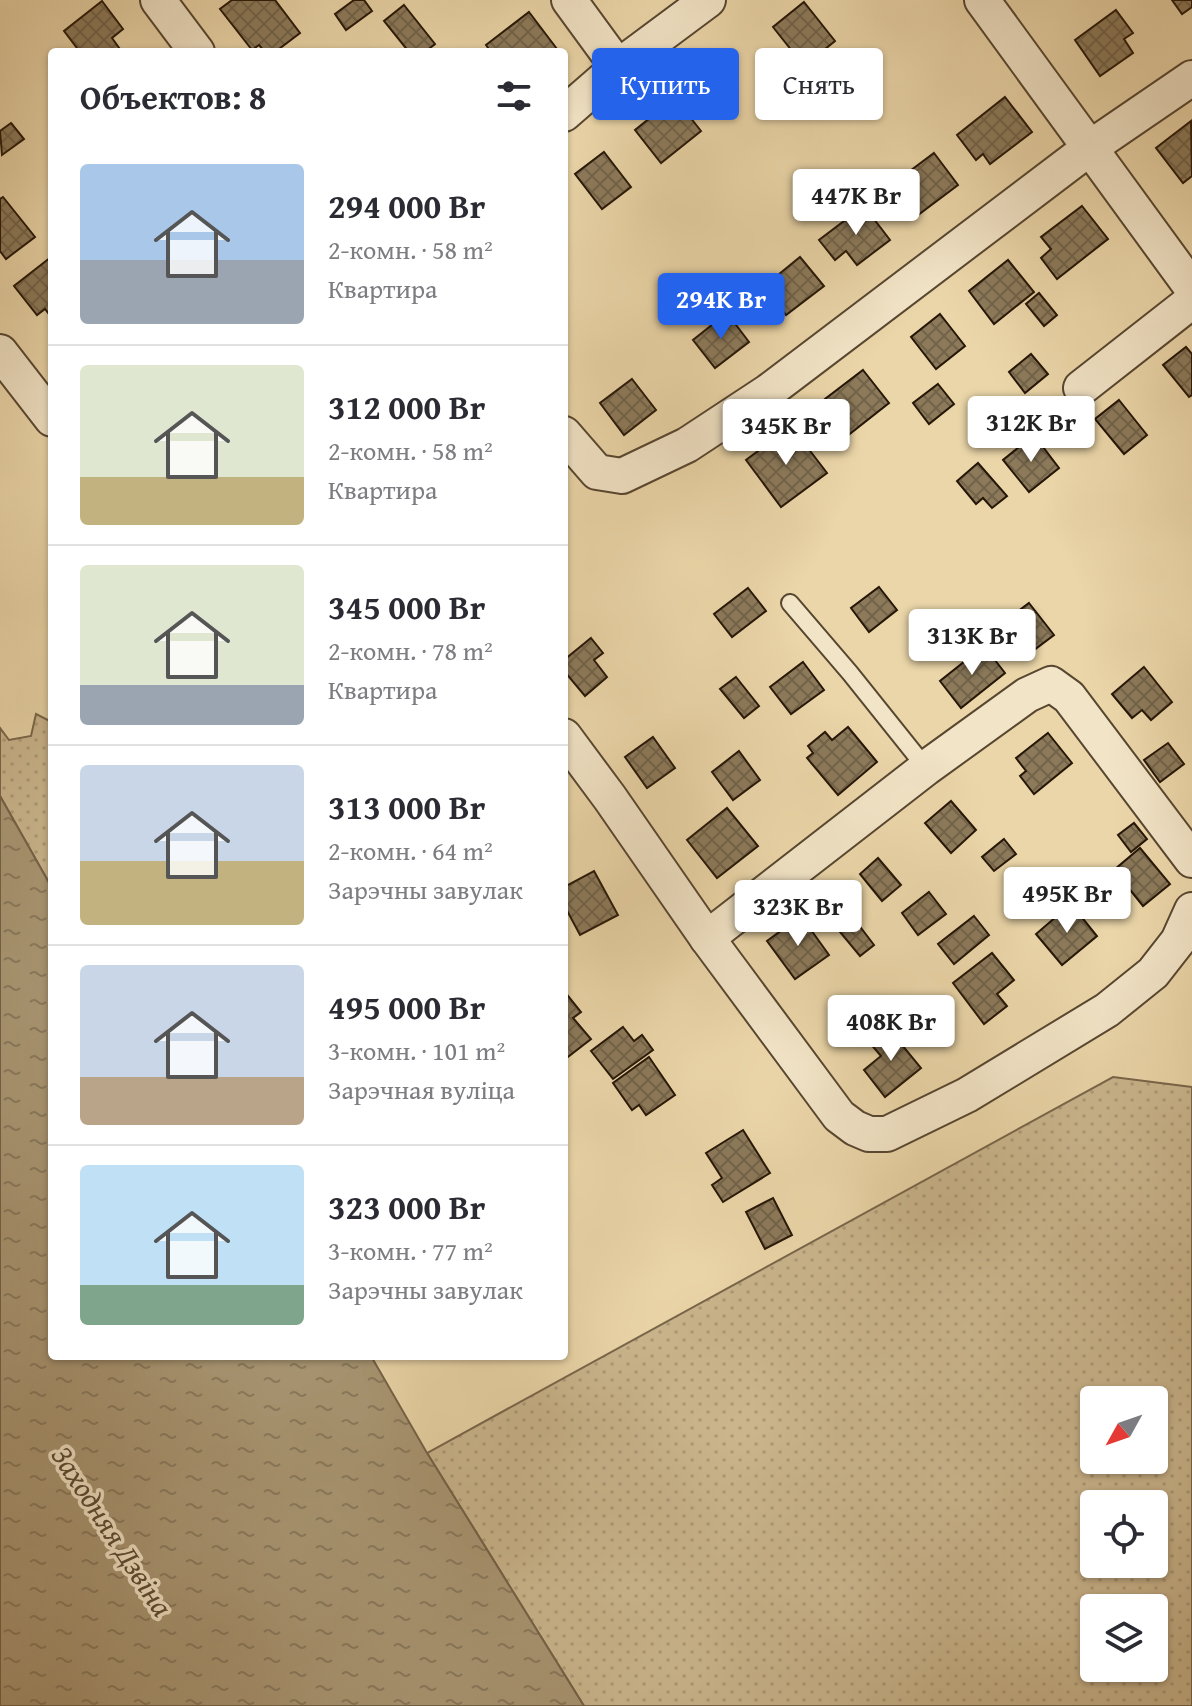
<!DOCTYPE html>
<html lang="ru">
<head>
<meta charset="utf-8">
<style>
	body { margin:0; font-family:"Gentium Book Plus",serif; background:#f2f2f3; color:#2b2b33; height:100vh; display:flex; flex-direction:column; font-size:30px; white-space:nowrap }
	* { box-sizing:border-box; margin:0 }
	p { font-size:26px; color:#7c7c81 }
	.icon { flex:none; width:44px; height:44px; fill:none; stroke:currentColor; stroke-width:2; stroke-linecap:round; stroke-linejoin:round }
	.map { position:relative; flex:1; overflow:hidden }
	.drawer { position:absolute; left:48px; top:48px; width:520px; height:1312px; display:flex; flex-direction:column; background:#fff; border-radius:8px; box-shadow:0 2px 6px #0004 }
	.drawer>* { flex:none }
	.guide { position:absolute; left:592px; top:48px; width:480px; height:72px; display:flex; gap:16px }
	.needle { width:52px; rotate:230deg }
	.fabs { position:absolute; left:1080px; top:1386px; display:grid; gap:16px }
	.fabs a { display:grid; place-items:center; width:88px; height:88px; border-radius:8px; background:#fff; box-shadow:0 2px 6px #0004; font-size:40px }
	.price { position:absolute; translate:-50% -68px; padding:0 18px; border-radius:8px; background:#fff; color:#222; font-size:26px; line-height:52px; filter:drop-shadow(0 2px 4px #0008) }
	.price::after { content:''; position:absolute; left:50%; top:48px; width:24px; height:18px; margin-left:-12px; background:inherit; clip-path:polygon(0 0,100% 0,50% 100%) }
	.price.current { background:#2563eb; color:#fff }
	ul { padding:0; list-style:none }
	li { display:flex; align-items:center; gap:24px; height:200px; padding:0 32px }
	li+li { border-top:2px solid #e1e1e2 }
	li span { display:grid; place-items:center; flex:none; width:224px; height:160px; border-radius:8px; color:#555 }
	li>.icon { margin-inline-start:auto }
	span .icon { width:96px; height:96px; fill:#fffc; stroke-width:1 }
	li b { font-size:34px }
	h2 { display:flex; justify-content:space-between; align-items:center; height:96px; padding:0 32px; font-size:34px }
	.chip { padding:0 28px; border-radius:8px; background:#fff; box-shadow:0 2px 6px #0004; font-size:28px; line-height:72px }
	.chip.current { background:#2563eb; color:#fff }
	.map>svg:first-child { display:block }
</style>
</head>
<body>
<div class="map">
<svg width="1192" height="1706" viewBox="0 0 1192 1706">
	<defs>
		<pattern id="grass-dots" width="8" height="8" patternUnits="userSpaceOnUse" patternTransform="scale(2)"><rect width="8" height="8" fill="#cab58d"/><path d="M2 2h.1M6 6h.1" fill="none" stroke="#ad9b78" stroke-width="1.8" stroke-linecap="round"/></pattern>
		<pattern id="water-ripples" width="26" height="14" patternUnits="userSpaceOnUse" patternTransform="scale(2)"><rect width="26" height="14" fill="#a89572"/><path d="M2 4q2-2 4 0t4 0M15 11q2-2 4 0t4 0" fill="none" stroke="#89795c"/></pattern>
		<pattern id="building-cross-hatch" width="8" height="8" patternUnits="userSpaceOnUse" patternTransform="scale(2)"><rect width="8" height="8" fill="#8c7a5b"/><path d="M0 0l8 8M0 8l8-8" fill="none" stroke="#726349"/></pattern>
	</defs>
	<rect width="100%" height="100%" fill="#ebd6a9"/>
	<filter id="stains"><feTurbulence type="fractalNoise" baseFrequency=".0025" numOctaves="4"/><feColorMatrix values="0 0 0 0 .2 0 0 0 0 .09 0 0 0 0 .02 0 0 0 .5 -.17"/></filter>
	<radialGradient id="worn" r=".72"><stop offset=".6" stop-color="#630" stop-opacity="0"/><stop offset="1" stop-color="#630" stop-opacity=".3"/></radialGradient>
	<!-- grass -->
	<g fill="url(#grass-dots)" stroke="#78664a" stroke-width="2" fill-rule="evenodd">
		<path d="M36 714 52 722V888L0 796V728L9 740 31 736Z"/>
		<path d="M1113 1077 1192 1087V1706H584L427 1453ZM1094 1400H1154V1460H1094ZM1094 1504H1154V1564H1094ZM1094 1608H1154V1668H1094Z"/>
	</g>
	<!-- water -->
	<path fill="url(#water-ripples)" stroke="#746247" stroke-width="2" d="M0 796 52 888V1356H371L427 1453 584 1706H0Z"/>
	<!-- building -->
	<g fill="url(#building-cross-hatch)" stroke="#261607" stroke-width="2">
		<path d="M232 0H275L300 33 275 52H265L259 45 252 50 220 9Z"/>
		<path d="M354 0H364L372 11 346 30 335 14Z"/>
		<path d="M1172 0H1192V7L1182 14Z"/>
		<path d="M102 1 123 29 112 38 122 52H80L64 31Z"/>
		<path d="M804 2 835 41 804 66 773 27Z"/>
		<path d="M404 5 435 44 425 52H409L384 21Z"/>
		<path d="M1116 10 1133 33 1124 39 1133 53 1100 76 1075 40Z"/>
		<path d="M529 12 557 49 553 52H491L486 45Z"/>
		<path d="M1005 97 1032 132 990 164 983 154 976 160 957 135Z"/>
		<path d="M675 98 701 131 661 163 635 130Z"/>
		<path d="M1191 121 1192 176 1183 183 1156 148Z"/>
		<path d="M11 123 24 139 2 155 0 131Z"/>
		<path d="M604 152 631 187 602 209 575 174Z"/>
		<path d="M934 153 958 185 918 215 894 183Z"/>
		<path d="M3 197 35 237 6 259 0 251V199Z"/>
		<path d="M864 206 890 240 857 265 846 251 835 260 819 240Z"/>
		<path d="M1082 206 1108 239 1057 279 1041 258 1051 249 1041 237Z"/>
		<path d="M51 257 52 258V318L45 309 37 315 14 286Z"/>
		<path d="M800 257 824 286 786 315 777 304 771 309 757 292Z"/>
		<path d="M1008 260 1034 292 994 324 969 291Z"/>
		<path d="M1039 293 1057 315 1044 326 1026 304Z"/>
		<path d="M727 313 749 342 715 368 693 340Z"/>
		<path d="M940 314 965 346 936 369 911 337Z"/>
		<path d="M1186 347 1192 354V395L1189 397 1163 365Z"/>
		<path d="M1031 354 1048 374 1025 393 1009 372Z"/>
		<path d="M863 370 889 403 842 440 826 420 835 412 825 399Z"/>
		<path d="M632 379 656 410 624 435 600 403Z"/>
		<path d="M938 384 954 404 929 424 913 403Z"/>
		<path d="M1119 400 1147 435 1124 454 1095 419Z"/>
		<path d="M791 426 827 473 781 507 746 460Z"/>
		<path d="M1034 435 1059 468 1029 492 1003 460Z"/>
		<path d="M978 463 1007 496 992 508 983 498 976 504 957 481Z"/>
		<path d="M879 587 897 610 869 632 851 608Z"/>
		<path d="M748 588 766 611 732 637 714 614Z"/>
		<path d="M1029 603 1054 635 1034 650 1009 618Z"/>
		<path d="M591 638 603 653 594 660 607 677 585 696 564 671V660Z"/>
		<path d="M984 646 1005 673 961 708 940 681Z"/>
		<path d="M803 662 824 690 791 714 770 687Z"/>
		<path d="M1144 667 1172 702 1151 720 1142 710 1132 718 1112 694Z"/>
		<path d="M736 677 759 706 744 718 720 689Z"/>
		<path d="M848 727 877 762 838 795 807 758 813 753 808 746 825 732 832 740Z"/>
		<path d="M1048 733 1072 763 1034 794 1020 776 1026 771 1016 758Z"/>
		<path d="M653 737 675 768 647 788 625 757Z"/>
		<path d="M1168 743 1184 764 1160 782 1144 760Z"/>
		<path d="M739 751 760 780 733 800 712 772Z"/>
		<path d="M951 801 976 830 951 853 925 823Z"/>
		<path d="M727 808 758 846 717 878 687 840Z"/>
		<path d="M1134 823 1147 839 1131 852 1118 835Z"/>
		<path d="M1004 839 1016 854 994 871 982 857Z"/>
		<path d="M1140 848 1170 884 1143 906 1114 870Z"/>
		<path d="M878 858 901 885 882 901 860 874Z"/>
		<path d="M594 871 618 915 580 935 564 905V887Z"/>
		<path d="M929 892 946 914 918 935 902 913Z"/>
		<path d="M1071 904 1097 936 1062 965 1036 934Z"/>
		<path d="M801 916 829 955 795 979 767 941Z"/>
		<path d="M974 916 989 935 954 964 938 944Z"/>
		<path d="M855 920 874 945 860 956 840 932Z"/>
		<path d="M992 953 1014 980 997 994 1007 1006 984 1024 953 983Z"/>
		<path d="M564 991 581 1012 573 1018 591 1039 564 1060Z"/>
		<path d="M623 1027 634 1041 642 1035 653 1050 613 1079 591 1051Z"/>
		<path d="M888 1028 921 1068 885 1097 864 1070 881 1056 869 1042Z"/>
		<path d="M649 1057 675 1095 646 1115 639 1105 632 1110 613 1083Z"/>
		<path d="M743 1130 770 1173 723 1202 712 1185 722 1178 706 1153Z"/>
		<path d="M773 1198 792 1235 765 1249 746 1212Z"/>
	</g>
	<g fill="none" stroke-linecap="round" stroke-linejoin="round">
		<defs>
			<path id="service" d="M790 603 850 673 926 768"/>
			<g id="minor">
				<path d="M158 0 197 52"/>
				<path d="M569 0 618 67"/>
				<path d="M982 0 1192 288"/>
				<path d="M564 114 618 67 708 0"/>
				<path d="M0 352 52 419"/>
				<path d="M1081 388 1192 301"/>
				<path d="M564 434 597 472 622 476 687 445 769 391 1091 147 1192 78"/>
				<path d="M564 736 610 798 707 938 839 1116 855 1128 869 1134H887L967 1095 1107 1010 1153 973 1178 941 1192 910"/>
				<path d="M707 938 926 768 1027 695 1051 684 1069 697 1192 860"/>
			</g>
		</defs>
		<!-- service casing -->
		<use href="#service" stroke="#574630" stroke-width="20"/>
		<!-- minor casing -->
		<use href="#minor" stroke="#574630" stroke-width="38"/>
		<!-- service -->
		<use href="#service" stroke="#f2e4c7" stroke-width="16"/>
		<!-- minor -->
		<use href="#minor" stroke="#f2e4c7" stroke-width="34"/>
	</g>
	<g text-anchor="middle" stroke-width="7" stroke-linejoin="round" paint-order="stroke">
		<!-- water labels -->
		<g font-size="30" font-style="italic" fill="#5a4932" stroke="#f2e4c7">
			<text transform="translate(112 1531) rotate(57)" y="10">Заходняя Дзвіна</text>
		</g>
	</g>
	<rect width="100%" height="100%" filter="url(#stains)"/>
	<rect width="100%" height="100%" fill="url(#worn)"/>
</svg>
<div class="fabs">
<a><svg class="needle" viewBox="-14 -14 28 28"><path d="M0-13l5 13h-10z" fill="#e53935"/><path d="M0 13l5-13h-10z" fill="#7c7c81"/></svg></a>
<a><svg class="icon" aria-label="locate" viewBox="0 0 24 24"><circle cx="12" cy="12" r="6"/><path d="M12 2v4M12 18v4M2 12h4M18 12h4"/></svg></a>
<a><svg class="icon" aria-label="layers" viewBox="0 0 24 24"><path d="M12 4l9 5-9 5-9-5zM3 14l9 5 9-5"/></svg></a>
</div>
<b class="price" style="left:856px;top:237px">447K Br</b>
<b class="price current" style="left:721px;top:341px">294K Br</b>
<b class="price" style="left:1031px;top:464px">312K Br</b>
<b class="price" style="left:786px;top:467px">345K Br</b>
<b class="price" style="left:972px;top:677px">313K Br</b>
<b class="price" style="left:1067px;top:935px">495K Br</b>
<b class="price" style="left:798px;top:948px">323K Br</b>
<b class="price" style="left:891px;top:1063px">408K Br</b>
<div class="guide">
<a class="chip current">Купить</a>
<a class="chip">Снять</a>
</div>
<section class="drawer">
<h2>Объектов: 8<svg class="icon" aria-label="filters" viewBox="0 0 24 24"><path d="M4 7h16M4 17h16"/><circle cx="9" cy="7" r="2"/><circle cx="15" cy="17" r="2"/></svg></h2>
<ul>
<li><span style="background:linear-gradient(#a9c7e8 60%,#9aa5b1 0)"><svg class="icon" aria-label="home" viewBox="0 0 24 24"><path d="M3 11l9-7 9 7M6 9v11h12V9"/></svg></span><div><b>294 000 Br</b><p>2-комн. · 58 m²</p><p>Квартира</p></div></li>
<li><span style="background:linear-gradient(#dfe7d0 70%,#c2b280 0)"><svg class="icon" aria-label="home" viewBox="0 0 24 24"><path d="M3 11l9-7 9 7M6 9v11h12V9"/></svg></span><div><b>312 000 Br</b><p>2-комн. · 58 m²</p><p>Квартира</p></div></li>
<li><span style="background:linear-gradient(#dfe7d0 75%,#9aa5b1 0)"><svg class="icon" aria-label="home" viewBox="0 0 24 24"><path d="M3 11l9-7 9 7M6 9v11h12V9"/></svg></span><div><b>345 000 Br</b><p>2-комн. · 78 m²</p><p>Квартира</p></div></li>
<li><span style="background:linear-gradient(#c9d6e8 60%,#c2b280 0)"><svg class="icon" aria-label="home" viewBox="0 0 24 24"><path d="M3 11l9-7 9 7M6 9v11h12V9"/></svg></span><div><b>313 000 Br</b><p>2-комн. · 64 m²</p><p>Зарэчны завулак</p></div></li>
<li><span style="background:linear-gradient(#c9d6e8 70%,#b9a48a 0)"><svg class="icon" aria-label="home" viewBox="0 0 24 24"><path d="M3 11l9-7 9 7M6 9v11h12V9"/></svg></span><div><b>495 000 Br</b><p>3-комн. · 101 m²</p><p>Зарэчная вуліца</p></div></li>
<li><span style="background:linear-gradient(#bfe0f5 75%,#7fa58c 0)"><svg class="icon" aria-label="home" viewBox="0 0 24 24"><path d="M3 11l9-7 9 7M6 9v11h12V9"/></svg></span><div><b>323 000 Br</b><p>3-комн. · 77 m²</p><p>Зарэчны завулак</p></div></li>
</ul>
</section>
</div>
</body>
</html>
